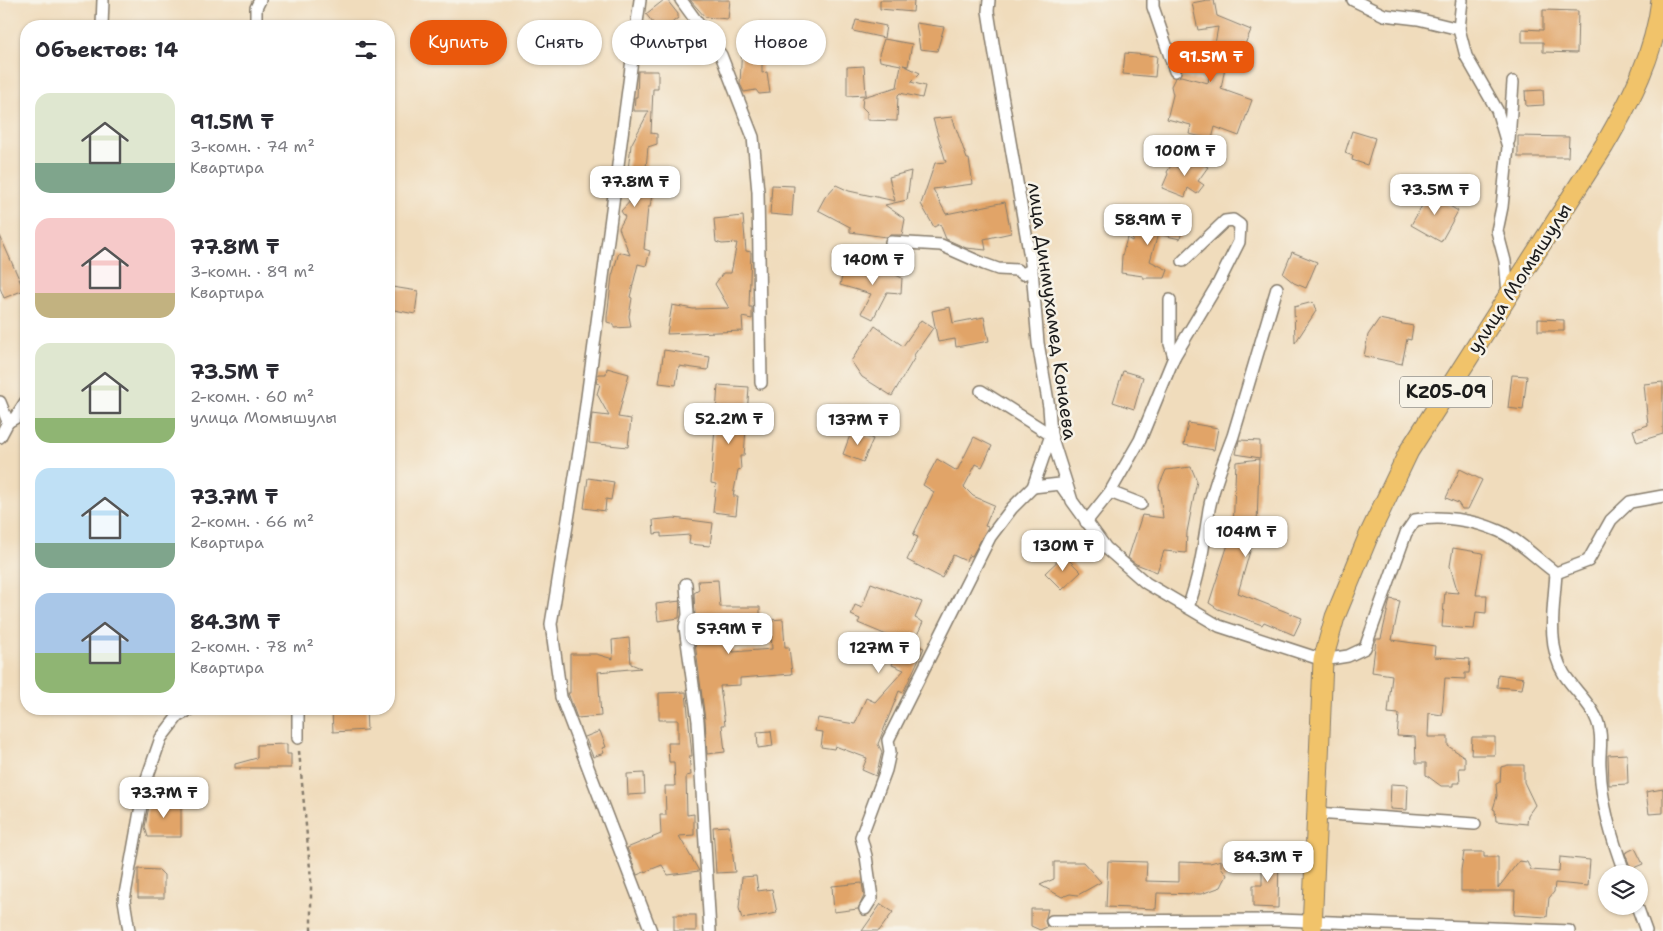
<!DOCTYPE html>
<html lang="ru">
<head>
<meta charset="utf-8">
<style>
	body { margin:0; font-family:"Shantell Sans",sans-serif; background:#f2f2f3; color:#2b2b33; height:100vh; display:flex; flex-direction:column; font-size:19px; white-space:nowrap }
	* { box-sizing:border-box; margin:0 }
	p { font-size:16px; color:#7c7c81 }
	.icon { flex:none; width:28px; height:28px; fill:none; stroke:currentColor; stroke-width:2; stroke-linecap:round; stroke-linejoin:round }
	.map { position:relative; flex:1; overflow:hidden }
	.drawer { position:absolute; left:20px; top:20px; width:375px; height:695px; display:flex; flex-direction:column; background:#fff; border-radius:20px; box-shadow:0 1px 4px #0004 }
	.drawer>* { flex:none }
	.top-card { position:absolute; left:410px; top:20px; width:475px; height:45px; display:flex; gap:10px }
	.controls { position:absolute; left:1598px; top:865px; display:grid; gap:10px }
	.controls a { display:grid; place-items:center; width:50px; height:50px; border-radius:50%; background:#fff; box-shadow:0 1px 4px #0004; font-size:25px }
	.price { position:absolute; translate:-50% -42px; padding:0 11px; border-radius:10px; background:#fff; color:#222; font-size:16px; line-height:32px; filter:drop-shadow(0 1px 2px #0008) }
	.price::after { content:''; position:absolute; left:50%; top:30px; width:15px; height:11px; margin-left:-8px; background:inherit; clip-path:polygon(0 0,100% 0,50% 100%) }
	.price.selected { background:#ea580c; color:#fff }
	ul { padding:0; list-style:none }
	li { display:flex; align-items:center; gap:15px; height:125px; padding:0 15px }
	li span { display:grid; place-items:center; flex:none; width:140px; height:100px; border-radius:15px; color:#555 }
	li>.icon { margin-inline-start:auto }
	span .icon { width:60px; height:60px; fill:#fffc; stroke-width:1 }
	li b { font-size:21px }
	h2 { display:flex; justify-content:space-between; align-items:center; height:60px; padding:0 15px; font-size:21px }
	.chip { padding:0 18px; border-radius:22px; background:#fff; box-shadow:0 1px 4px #0004; font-size:18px; line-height:45px }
	.chip.selected { background:#ea580c; color:#fff }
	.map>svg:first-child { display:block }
</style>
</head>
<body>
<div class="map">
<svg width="1663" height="931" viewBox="0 0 1663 931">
	<rect width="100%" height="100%" fill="#f7f3e8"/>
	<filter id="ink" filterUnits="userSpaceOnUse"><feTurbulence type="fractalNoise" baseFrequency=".02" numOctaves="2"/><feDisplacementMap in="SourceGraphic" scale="10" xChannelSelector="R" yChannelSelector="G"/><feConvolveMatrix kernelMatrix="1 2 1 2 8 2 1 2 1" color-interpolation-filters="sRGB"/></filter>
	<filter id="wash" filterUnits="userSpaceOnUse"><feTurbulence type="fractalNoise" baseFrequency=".0096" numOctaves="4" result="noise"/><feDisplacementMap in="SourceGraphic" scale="20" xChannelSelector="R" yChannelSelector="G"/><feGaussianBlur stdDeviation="1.12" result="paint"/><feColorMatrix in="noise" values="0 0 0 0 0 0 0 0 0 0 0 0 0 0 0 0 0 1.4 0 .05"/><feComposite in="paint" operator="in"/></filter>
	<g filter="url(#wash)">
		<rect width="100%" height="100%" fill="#f0dcbc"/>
		<g id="blocks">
			<!-- building -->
			<g fill="#e1a468">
				<path d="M664 0H667L678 14V18L660 32 646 14Z"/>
				<path d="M690 0H730L728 19 705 17Z"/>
				<path d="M880 0H914L913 12 880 9Z"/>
				<path d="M1207 0H1214L1217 16 1251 30 1242 51 1229 45 1221 89 1252 100 1239 136 1215 127 1212 139 1189 134 1191 125 1167 119 1173 95 1171 86 1175 78 1181 76 1208 83 1218 27 1198 30 1192 3Z"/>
				<path d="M1543 10 1578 11 1577 53 1543 52V42H1522V29L1543 30Z"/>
				<path d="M856 20 886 26 884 38 853 31Z"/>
				<path d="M916 23 944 27 937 51 920 49Z"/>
				<path d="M759 24 757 48 762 56V73L767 72 770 93 759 94 756 90 744 92 740 84 742 45H744L745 34Z"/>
				<path d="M694 36 703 51 691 57 683 43Z"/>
				<path d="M884 39 912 44 908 66 903 65 920 73 911 82 925 86 922 98 900 93 898 95 897 121 867 120V112L862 107 863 97 897 87 901 65 880 61 879 54Z"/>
				<path d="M1125 53 1157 56 1155 77 1123 74Z"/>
				<path d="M864 66 866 95 847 96V67Z"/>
				<path d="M638 71H658V89H653L651 133 657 134V144L648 147 646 168 656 170 650 207H648L644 249 650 251 646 266 638 264 630 297 632 298 629 316 631 327 614 328V324L607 322V316L612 276 619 252 630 255 619 228 625 217 621 211 636 195 625 194 631 145 649 111H634L635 97H637Z"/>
				<path d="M1543 90 1544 105 1526 106 1525 91Z"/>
				<path d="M952 117 967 159H969L973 184 933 189 946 214 1005 202 1011 233 984 239 986 250 966 248 946 239 940 224 934 227 921 204 935 163 946 162 933 119Z"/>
				<path d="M1352 131 1375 138 1367 165 1352 160 1353 156 1345 153Z"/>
				<path d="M1518 136 1569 137 1568 157H1518Z"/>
				<path d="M1185 156 1208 167 1198 181 1204 185 1197 194 1188 188 1185 197 1162 188 1168 174 1167 172 1172 164 1180 169Z"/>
				<path d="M911 171 907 200 885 205 905 219 902 235H891L886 237 850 232V227L818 210 825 197 836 185 849 191 895 201 889 177Z"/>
				<path d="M772 185 794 186 792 216 770 214Z"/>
				<path d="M1439 189 1450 195 1445 203 1458 211 1441 242 1411 225 1427 197 1432 200Z"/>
				<path d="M1139 213 1184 223 1180 239 1158 234 1150 261 1168 270 1165 278H1143V276L1121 273 1122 256 1127 238 1132 241Z"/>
				<path d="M743 216 746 251 751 252 749 307H752V319L742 317 743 331 667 334 672 305 693 309 729 308 715 284 723 273H731L737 243 722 244 716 242 714 219Z"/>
				<path d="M0 236 24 290 4 298 0 288Z"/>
				<path d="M1292 252 1317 262 1306 288 1294 283 1283 274Z"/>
				<path d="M885 264 898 273 896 275 902 278 901 293 887 292 873 319 861 313 871 294 840 285 844 268 867 274Z"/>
				<path d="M392 287 418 291 415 314 389 309Z"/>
				<path d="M1313 302 1316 311 1295 343 1294 307Z"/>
				<path d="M950 307 953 323 984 317 989 341 956 347 955 339 938 342 932 311Z"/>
				<path d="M1379 319 1413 326 1411 340 1407 339 1402 364 1364 356 1368 335Z"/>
				<path d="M1538 319 1564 320V331H1538Z"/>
				<path d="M921 320 933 328 914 355 915 357 892 396 862 377 851 361 875 326 903 346Z"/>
				<path d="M664 350 710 357 708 370 679 366 676 385 659 383Z"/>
				<path d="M607 368 629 374 618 417 631 419 628 447 589 443 592 414 609 416 597 394 600 384 596 383 598 374H606Z"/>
				<path d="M1123 371 1143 377 1134 409 1113 402Z"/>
				<path d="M1512 375 1527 376 1523 410 1508 408Z"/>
				<path d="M1663 382V434L1637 442 1633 430 1648 425 1644 384Z"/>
				<path d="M718 385 749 387 744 456H740L741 469 738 470 733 496H738L736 515 713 512 716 484 711 483Z"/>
				<path d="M1188 423 1218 428 1214 450 1184 445Z"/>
				<path d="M852 430 873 439 863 462 843 454Z"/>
				<path d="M974 437 992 446 982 467 976 464 964 487 973 496 994 505 985 526 988 527 972 556 969 555 966 561 953 555 942 578 907 560 918 537 913 535 934 492 923 485 937 459 957 471Z"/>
				<path d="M1239 440 1260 441V458L1236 454Z"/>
				<path d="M1259 459 1257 527 1238 593 1302 618 1294 635 1264 622 1262 625 1218 609 1209 603 1233 529 1236 462Z"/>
				<path d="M1191 467 1197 481 1187 532 1186 553 1164 551 1157 572 1136 564 1128 558 1142 515 1163 518 1159 486 1166 470Z"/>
				<path d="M1460 469 1482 480 1468 509H1462L1458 503 1446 498Z"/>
				<path d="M588 478 614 482 611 500 606 499 605 511 584 508Z"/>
				<path d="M674 518 713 523 710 546 689 544 690 535 661 537V533L654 534 653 520Z"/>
				<path d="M1453 548 1483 553 1476 595H1487L1486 613 1476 612 1474 629 1442 627 1445 592 1458 593 1450 566Z"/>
				<path d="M1064 555 1081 572 1062 590 1045 573Z"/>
				<path d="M718 580 720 607H760V622L753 626H730L733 652 772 649 770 620 783 619 785 647H789L792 674 740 678V685L720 686 725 725H722L725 752 707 754 705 720 693 627 695 615 694 593 699 590 698 581Z"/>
				<path d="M871 583 922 602 915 618 923 622 913 644 924 648 903 693 899 691 878 744 882 752 876 776 862 770 867 758 835 746 834 749 821 747 823 732 815 731 818 718 855 724 866 698 875 702 904 670 892 665 895 658 883 652 889 636 858 623 860 619 851 615 855 605 862 608Z"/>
				<path d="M1390 599 1400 601 1392 640 1435 646 1434 657 1470 659 1469 673H1465V679L1445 678 1442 715 1429 713 1428 737H1448V746L1465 757V768H1459L1460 783H1453V786H1441L1426 775V763H1416L1415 737 1397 736 1399 714 1388 713 1392 675 1372 672 1376 639H1381Z"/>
				<path d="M680 601 679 618 658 621 656 604Z"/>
				<path d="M629 638 631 664 641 668 598 672 601 716 577 718 568 693H570V654H596L613 659 612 640Z"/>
				<path d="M1498 674 1524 678 1522 689 1497 687Z"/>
				<path d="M686 692 692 756H689L691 775 686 776 687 815 694 814V835L679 836 699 871 668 875 662 865 637 875 627 848 661 834 660 815H666L665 786H675L674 762H669L668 743H678V720H659V693Z"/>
				<path d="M332 709H366L367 730 333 732Z"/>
				<path d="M600 731 606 747 602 748 604 753 593 757 585 737Z"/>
				<path d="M771 731 773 746 758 748 757 732Z"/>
				<path d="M1472 737H1495V755H1471Z"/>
				<path d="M287 744V754H291V768H235V764L257 758V745Z"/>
				<path d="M1627 754 1628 784 1609 785 1608 755Z"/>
				<path d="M1508 765H1524V782L1535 805 1528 815 1527 824 1496 821 1495 810 1493 809 1497 796 1496 784 1500 782 1501 767Z"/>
				<path d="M644 773 645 794 628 795 627 774Z"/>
				<path d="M1391 784 1408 785 1407 810 1390 809Z"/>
				<path d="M1663 789V813L1649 814 1646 792Z"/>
				<path d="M150 801H181V837H148L145 827Z"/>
				<path d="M729 826 735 872 716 873 713 827Z"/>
				<path d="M1635 848 1643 864 1631 869 1625 853Z"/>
				<path d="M1262 852H1279L1278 908 1253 907V885H1262Z"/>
				<path d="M1464 852H1484V857H1498V888L1519 861 1527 862 1531 870 1559 872 1560 857 1590 860 1588 886 1555 883 1554 892 1549 898 1547 917 1514 915 1515 891H1461V870Z"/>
				<path d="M1221 860V867L1227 875 1221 887 1201 894 1157 893 1156 909 1106 907 1108 861 1147 862 1146 881 1179 882V862L1210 863Z"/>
				<path d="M1054 862H1083L1101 882 1078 895 1070 894 1062 897 1040 885 1054 879Z"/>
				<path d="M138 869 159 870 164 875V898H138Z"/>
				<path d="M756 876 758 891 772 889 777 913 742 919 739 908 742 877Z"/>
				<path d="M862 883 864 896 858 909 834 912 832 886Z"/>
				<path d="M881 904 893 912 879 931H862Z"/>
				<path d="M1031 909H1048L1045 921 1047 927 1040 930 1031 926Z"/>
				<rect x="674" y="915" width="22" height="16"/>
			</g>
		</g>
	</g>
	<g filter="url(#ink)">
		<use href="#blocks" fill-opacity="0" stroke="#867c6c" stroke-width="1"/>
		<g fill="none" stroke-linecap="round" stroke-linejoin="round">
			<defs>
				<g id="minor">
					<path d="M640 0 583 427 551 624 561 697 651 931"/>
					<path d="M681 0 721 55 753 137 758 192 761 383"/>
					<path d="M989 0 988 11 993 43 1032 269 1038 343 1049 407 1051 435 1072 501 1106 548 1146 583 1219 626 1323 660 1348 656 1365 648 1406 533 1415 520C1442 515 1474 520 1499 531 1518 539 1539 561 1556 573 1554 606 1546 645 1564 674 1576 693 1597 708 1600 732 1602 743 1599 755 1600 766 1601 804 1612 839 1625 874"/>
					<path d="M1153 0V7L1175 71"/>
					<path d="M1353 0 1384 15 1418 19 1459 29"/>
					<path d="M1462 0 1459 29 1466 56 1497 110 1508 147 1502 207 1497 231 1505 261 1508 293"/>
					<path d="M102 26 103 0"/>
					<path d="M256 26V8L260 0"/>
					<path d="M1509 140 1513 82"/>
					<path d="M891 242 941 245 984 264 998 269 1017 270 1023 274 1032 269"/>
					<path d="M1170 300V344L1174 357"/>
					<path d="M0 402 8 422 15 418 26 401"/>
					<path d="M0 437 8 422"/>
					<path d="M1033 487 1060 484 1067 494"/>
					<path d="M1110 492 1141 504"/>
					<path d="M1086 522 1110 492 1140 440 1174 357 1219 282 1239 242 1240 225 1233 220 1225 221 1183 261"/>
					<path d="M1556 573 1588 561 1611 520 1630 502 1663 496"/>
					<path d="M686 584 688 615 685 627 698 721 710 931"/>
					<path d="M1188 607C1200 576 1204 543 1209 509 1214 483 1224 460 1233 436L1277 288"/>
					<path d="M298 709V738"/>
					<path d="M1316 813 1475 824"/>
					<path d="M1637 906 1646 931"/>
					<path d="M865 909 872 898 866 856 861 837 886 770 890 752 888 740 990 537 1012 508 1033 487 1051 435 981 391"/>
					<path d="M1052 921 1279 920 1569 931"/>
					<path d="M129 931 124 900 145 784 161 738 178 716 191 709"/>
				</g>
				<path id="primary" d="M1312 931 1323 660 1335 617 1368 537 1409 451 1604 146C1631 100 1655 53 1661 0"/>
			</defs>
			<!-- minor casing -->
			<use href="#minor" stroke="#867c6c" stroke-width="14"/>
			<!-- primary casing -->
			<use href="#primary" stroke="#867c6c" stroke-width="21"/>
			<!-- path -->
			<path stroke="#867c6c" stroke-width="2.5" stroke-dasharray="4 4" stroke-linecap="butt" d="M299 751 311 879V931"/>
			<!-- minor -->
			<use href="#minor" stroke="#fff" stroke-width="11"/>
			<!-- primary -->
			<use href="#primary" stroke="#f1c36a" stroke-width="19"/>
		</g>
	</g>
	<g text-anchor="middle" stroke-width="5" stroke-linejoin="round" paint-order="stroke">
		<!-- shield labels -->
		<rect fill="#f7f3e8" stroke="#5e5c59" stroke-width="1" x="1400" y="376.5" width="92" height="31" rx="4"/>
		<g font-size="18" font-weight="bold" fill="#1c1c1c">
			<text x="1446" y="398">KZ05-09</text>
		</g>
		<!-- street labels -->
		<g font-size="19" fill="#1c1c1c" stroke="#f7f3e8">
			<text transform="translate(1519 278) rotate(-57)" y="7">улица Момышулы</text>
			<text transform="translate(1053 311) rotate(82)" y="7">лица Динмухамед Конаева</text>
		</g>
	</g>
</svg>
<div class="controls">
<a><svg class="icon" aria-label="layers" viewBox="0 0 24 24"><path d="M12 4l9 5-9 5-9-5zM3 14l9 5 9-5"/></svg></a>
</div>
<b class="price selected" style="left:1211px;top:83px">91.5M ₸</b>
<b class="price" style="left:1185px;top:177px">100M ₸</b>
<b class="price" style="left:635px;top:208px">77.8M ₸</b>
<b class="price" style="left:1435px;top:216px">73.5M ₸</b>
<b class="price" style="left:1148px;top:246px">58.9M ₸</b>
<b class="price" style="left:873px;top:286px">140M ₸</b>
<b class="price" style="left:729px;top:445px">52.2M ₸</b>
<b class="price" style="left:858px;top:446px">137M ₸</b>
<b class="price" style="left:1246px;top:558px">104M ₸</b>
<b class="price" style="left:1063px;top:572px">130M ₸</b>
<b class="price" style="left:729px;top:655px">57.9M ₸</b>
<b class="price" style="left:879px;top:674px">127M ₸</b>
<b class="price" style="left:164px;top:819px">73.7M ₸</b>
<b class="price" style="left:1268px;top:883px">84.3M ₸</b>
<div class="top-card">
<a class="chip selected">Купить</a>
<a class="chip">Снять</a>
<a class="chip">Фильтры</a>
<a class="chip">Новое</a>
</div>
<section class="drawer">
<h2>Объектов: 14<svg class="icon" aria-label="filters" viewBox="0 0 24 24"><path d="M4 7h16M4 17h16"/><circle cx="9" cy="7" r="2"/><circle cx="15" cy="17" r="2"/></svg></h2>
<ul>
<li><span style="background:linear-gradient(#dfe7d0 70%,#7fa58c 0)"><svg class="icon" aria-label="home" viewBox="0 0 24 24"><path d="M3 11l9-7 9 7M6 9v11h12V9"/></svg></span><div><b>91.5M ₸</b><p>3-комн. · 74 m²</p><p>Квартира</p></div></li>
<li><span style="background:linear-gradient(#f6c9c9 75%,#c2b280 0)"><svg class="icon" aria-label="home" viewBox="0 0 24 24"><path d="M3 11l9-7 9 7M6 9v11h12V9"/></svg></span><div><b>77.8M ₸</b><p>3-комн. · 89 m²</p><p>Квартира</p></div></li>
<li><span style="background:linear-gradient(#dfe7d0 75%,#8fb573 0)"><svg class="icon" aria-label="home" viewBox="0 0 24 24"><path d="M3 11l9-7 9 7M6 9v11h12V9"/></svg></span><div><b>73.5M ₸</b><p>2-комн. · 60 m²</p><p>улица Момышулы</p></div></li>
<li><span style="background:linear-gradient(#bfe0f5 75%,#7fa58c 0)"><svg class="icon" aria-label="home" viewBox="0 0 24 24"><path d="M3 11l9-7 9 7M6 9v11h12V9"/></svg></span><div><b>73.7M ₸</b><p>2-комн. · 66 m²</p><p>Квартира</p></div></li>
<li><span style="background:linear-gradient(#a9c7e8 60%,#8fb573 0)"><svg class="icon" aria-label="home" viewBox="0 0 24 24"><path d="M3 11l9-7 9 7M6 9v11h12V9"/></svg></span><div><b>84.3M ₸</b><p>2-комн. · 78 m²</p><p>Квартира</p></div></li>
</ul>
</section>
</div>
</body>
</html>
